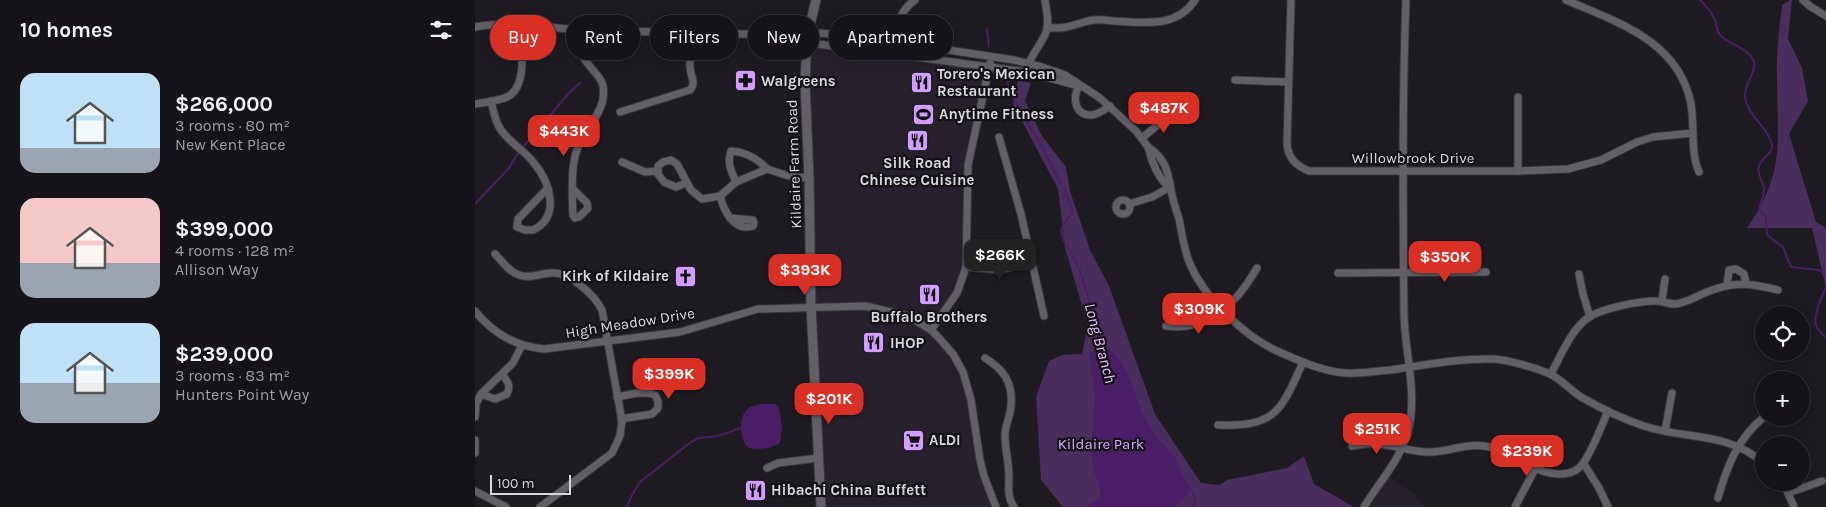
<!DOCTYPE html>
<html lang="en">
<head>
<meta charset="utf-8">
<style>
	body { margin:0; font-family:Karla,sans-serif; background:#232127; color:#f1f3f6; height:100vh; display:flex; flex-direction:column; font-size:19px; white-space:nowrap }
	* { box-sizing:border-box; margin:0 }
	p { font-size:16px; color:#9e9ea2 }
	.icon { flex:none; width:28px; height:28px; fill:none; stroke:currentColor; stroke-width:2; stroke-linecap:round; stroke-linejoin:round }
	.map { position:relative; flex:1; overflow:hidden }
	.side { display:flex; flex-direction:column; background:#16141a; width:475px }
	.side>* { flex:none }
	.top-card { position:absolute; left:15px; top:15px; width:475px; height:45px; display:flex; gap:10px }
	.buttons { position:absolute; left:1280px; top:306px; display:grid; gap:10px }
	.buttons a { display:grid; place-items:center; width:55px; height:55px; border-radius:50%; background:#16141a; box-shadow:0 2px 12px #0003,0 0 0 1px #353339; font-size:25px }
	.scale { position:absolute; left:15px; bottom:12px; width:81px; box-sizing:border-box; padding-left:5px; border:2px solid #dad7dc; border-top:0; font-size:14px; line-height:18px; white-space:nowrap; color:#dad7dc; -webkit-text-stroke:4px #151218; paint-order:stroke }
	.price { position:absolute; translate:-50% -42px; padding:0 11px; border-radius:10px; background:#d93025; color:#fff; font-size:16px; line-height:32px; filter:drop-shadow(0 1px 2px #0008) }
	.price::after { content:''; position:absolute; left:50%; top:30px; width:15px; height:11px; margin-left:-8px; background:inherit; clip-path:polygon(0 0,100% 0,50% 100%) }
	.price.current { background:#222; color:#fff }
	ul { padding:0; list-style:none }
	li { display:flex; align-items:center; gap:15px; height:125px; padding:0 20px }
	li span { display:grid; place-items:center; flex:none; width:140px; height:100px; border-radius:15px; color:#555 }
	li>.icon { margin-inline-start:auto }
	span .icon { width:60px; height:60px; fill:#fffc; stroke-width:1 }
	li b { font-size:21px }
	h2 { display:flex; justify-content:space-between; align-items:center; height:60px; padding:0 20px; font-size:21px }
	.chip { padding:0 18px; border-radius:22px; background:#16141a; box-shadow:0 2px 12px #0003,0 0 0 1px #353339; font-size:18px; line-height:45px }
	.chip.current { background:#d93025; color:#fff }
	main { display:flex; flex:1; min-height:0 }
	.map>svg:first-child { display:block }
</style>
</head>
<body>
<main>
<section class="side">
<h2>10 homes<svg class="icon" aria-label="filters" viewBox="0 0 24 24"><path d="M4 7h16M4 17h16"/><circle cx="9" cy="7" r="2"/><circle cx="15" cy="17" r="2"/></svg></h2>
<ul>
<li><span style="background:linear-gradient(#bfe0f5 75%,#9aa5b1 0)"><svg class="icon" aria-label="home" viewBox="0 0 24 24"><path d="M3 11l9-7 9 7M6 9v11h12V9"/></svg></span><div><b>$266,000</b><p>3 rooms · 80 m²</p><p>New Kent Place</p></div></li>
<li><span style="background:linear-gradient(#f6c9c9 65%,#9aa5b1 0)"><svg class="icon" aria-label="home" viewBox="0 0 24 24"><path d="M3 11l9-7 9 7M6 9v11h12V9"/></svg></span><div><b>$399,000</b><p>4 rooms · 128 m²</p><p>Allison Way</p></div></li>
<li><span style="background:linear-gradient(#bfe0f5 60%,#9aa5b1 0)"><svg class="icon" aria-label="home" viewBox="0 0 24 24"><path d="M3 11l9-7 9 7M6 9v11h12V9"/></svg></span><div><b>$239,000</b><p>3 rooms · 83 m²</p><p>Hunters Point Way</p></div></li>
</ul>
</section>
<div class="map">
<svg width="1351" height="507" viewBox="0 0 1351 507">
	<rect width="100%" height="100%" fill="#1e1b22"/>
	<!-- built -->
	<g fill="#27212d">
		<path d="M347 46 508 69 505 95 493 143 488 183V202L492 203V254L482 293 456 330 488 372 502 444 521 507H347L331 48Z"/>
		<path d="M912 476 939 494 949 507H889Z"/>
	</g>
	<!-- green -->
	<g fill="#482d5d">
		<path d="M1315 0H1317L1313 39 1327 68 1333 101 1314 134 1341 222 1351 228V288L1337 228H1272C1311 171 1302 142 1302 78 1301 54 1304 30 1307 5Z"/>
		<path d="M543 80 556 83 550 101 567 136 591 167 595 191 615 250 634 286 680 414 726 483 744 485 752 480 812 468 829 456 839 484 879 507H588L566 480 561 397 574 361 587 355 607 354 613 326 590 248 583 189 538 104Z"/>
	</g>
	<!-- water -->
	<g fill="#4a1e67">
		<path d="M628 346C653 355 660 401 672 422 676 428 680 436 685 441 690 447 697 452 701 459 706 469 706 477 715 485L713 494 700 507H612L625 498V490L619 471 616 450 620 396 614 353C620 352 622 347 628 346Z"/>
		<path d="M285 404H300L304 408 307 426 305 443C295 449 285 450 274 448 265 442 263 419 271 411 274 406 280 406 285 404Z"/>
	</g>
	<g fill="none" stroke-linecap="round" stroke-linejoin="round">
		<!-- stream -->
		<g stroke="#4a1e67" stroke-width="2">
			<path d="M1225 0C1230 5 1236 11 1239 18 1242 24 1241 31 1246 36 1255 45 1274 48 1279 62 1282 72 1268 85 1270 98 1273 114 1287 123 1294 137 1303 155 1288 154 1284 166 1281 174 1288 180 1289 188 1290 195 1285 203 1284 210L1291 216 1292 235 1308 247 1316 267 1344 270 1351 275"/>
			<path d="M512 29 514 46"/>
			<path d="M531 74C534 100 554 123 566 145 573 158 579 171 586 184"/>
			<path d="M49 146 94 93 105 83"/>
			<path d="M589 188 597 209 596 214 588 225 586 231 589 241 605 270 614 301 622 320 624 348"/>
			<path d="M0 204 34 168 43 153"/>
			<path d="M1351 287C1347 295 1338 317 1341 325 1342 330 1347 334 1351 337"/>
			<path d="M714 489C721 494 720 499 720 507"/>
			<path d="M152 507 157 495 165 482 216 442 224 438 243 436 266 428"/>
		</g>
		<defs>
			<g id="minor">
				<path d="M816 0 812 144C813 158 821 166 834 171H1043L1093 169 1126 160 1162 142 1178 137 1218 133"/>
				<path d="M1091 0C1142 22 1204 41 1216 104 1220 127 1215 151 1224 172"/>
				<path d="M1328 0 1336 7 1351 16"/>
				<path d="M0 27C35 20 72 28 107 30 182 33 257 31 332 38L343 44 552 72 604 86"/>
				<path d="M572 27C589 31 602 23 618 20 625 19 632 20 638 21 668 22 701 29 720 0"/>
				<path d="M332 38 345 33 421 42 539 60 567 67 590 75 625 98 661 131 673 147"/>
				<path d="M422 54C420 33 421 13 440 0"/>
				<path d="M553 67C556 54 567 44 571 32 575 22 571 10 570 0"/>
				<path d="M760 80 813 82"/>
				<path d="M604 86C597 98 600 116 617 115 624 114 629 110 635 106"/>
				<path d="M1043 97V171"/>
				<path d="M16 101C18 110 20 122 26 130 35 143 50 151 59 163 75 182 86 217 58 230H50L42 227 43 219 72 189"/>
				<path d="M0 104C11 102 25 101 34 96 53 84 46 45 46 26"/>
				<path d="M145 112 215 90C222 82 215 76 215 67 214 55 224 43 229 33"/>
				<path d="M524 137 546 214 569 316"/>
				<path d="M667 138 697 113"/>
				<path d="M147 162 170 172 183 171"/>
				<path d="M261 182C256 171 252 163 256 151 271 152 282 158 292 169"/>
				<path d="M211 183 201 187 189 182 183 174V166L188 162 196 160 202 164 216 190 227 199 245 196 261 182 292 169 314 176 334 178"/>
				<path d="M695 187C684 181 676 160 673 147 690 158 693 171 696 189 697 199 701 209 704 219 707 234 709 250 715 264 729 297 768 335 800 350 822 360 846 371 870 373 885 374 900 371 916 370 949 365 986 358 1019 359 1033 360 1062 368 1075 374 1086 379 1095 390 1106 397 1125 408 1148 419 1169 426 1211 440 1251 431 1289 463"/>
				<path d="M98 189 112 203 113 208 104 217 100 218 98 215C97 198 96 165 102 150 108 134 126 114 128 99 132 76 116 73 108 56 105 48 106 38 106 30"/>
				<path d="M245 196C249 211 259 232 278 226L279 223 278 220 255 218"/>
				<circle cx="648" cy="207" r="7"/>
				<path d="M654 204 677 197 695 187"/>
				<path d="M20 254C27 261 34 272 44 275 53 279 65 274 75 273 93 271 119 294 127 310L147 421 145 436 137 453 65 507"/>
				<path d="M491 267 525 270 556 262"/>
				<path d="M863 273 1011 272"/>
				<path d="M1104 274 1108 294 1115 317"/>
				<path d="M1252 286 1254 270 1261 269 1269 274 1271 283"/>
				<path d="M1187 301 1190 279"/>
				<path d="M0 311C19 334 40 346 69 349L205 332 283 309 390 306 433 316 456 330 464 338 478 354 488 372 496 400 505 460 509 476 521 507"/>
				<path d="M691 326C720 329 723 322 745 308 748 306 752 304 756 302 766 295 775 279 782 268"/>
				<path d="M456 330 482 293 491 267 493 165 515 63"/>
				<path d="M510 358C528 369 538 382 536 405 536 415 530 425 530 435 530 449 534 463 534 477 534 488 532 497 539 507"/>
				<path d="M1076 374C1085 357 1097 328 1114 317 1129 308 1163 301 1181 301 1187 301 1194 304 1200 304 1211 303 1222 296 1232 292 1259 281 1275 283 1303 290"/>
				<path d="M6 394 20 399 32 394C36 385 33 382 27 374"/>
				<path d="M142 397 162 393H173L180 395 183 401V408L177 414 146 419"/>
				<path d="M0 417 1 404 6 394 38 363 47 345"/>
				<path d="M743 425C801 427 806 411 828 362"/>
				<path d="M1190 431 1197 393"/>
				<path d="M0 440V453"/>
				<path d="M877 446C885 445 892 443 900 444 918 444 935 452 952 452 971 453 990 443 1009 446 1025 448 1040 458 1054 465 1070 474 1097 481 1109 462 1119 447 1126 427 1133 411"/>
				<path d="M1109 464 1124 488 1133 507"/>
				<path d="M292 468 303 463 344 458"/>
				<path d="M1308 482 1319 507"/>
				<path d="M0 491 31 507"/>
				<path d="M1313 493 1347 481"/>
				<path d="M1243 498C1252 466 1263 438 1289 417"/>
				<path d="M889 507C904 482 924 462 933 432 943 394 930 354 929 315 928 210 927 105 931 0"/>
				<path d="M1040 507 1060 469"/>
			</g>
			<path id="secondary" d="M341 0 332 38 330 83 334 178 336 306 346 507"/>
		</defs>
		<!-- minor casing -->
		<use href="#minor" stroke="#3a383d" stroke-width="9"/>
		<!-- secondary casing -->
		<use href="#secondary" stroke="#3a383d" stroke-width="11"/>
		<!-- minor -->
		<use href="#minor" stroke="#635f67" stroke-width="7"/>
		<!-- secondary -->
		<use href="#secondary" stroke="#635f67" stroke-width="9"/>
	</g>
	<!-- icons -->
	<defs>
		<symbol id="pharmacy-square" viewBox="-11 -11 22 22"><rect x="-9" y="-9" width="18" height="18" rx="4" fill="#d29dfd" stroke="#151218"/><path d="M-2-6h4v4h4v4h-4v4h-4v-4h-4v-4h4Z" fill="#111"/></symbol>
		<symbol id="restaurant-square" viewBox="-11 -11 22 22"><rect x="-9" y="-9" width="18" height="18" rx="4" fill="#d29dfd" stroke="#151218"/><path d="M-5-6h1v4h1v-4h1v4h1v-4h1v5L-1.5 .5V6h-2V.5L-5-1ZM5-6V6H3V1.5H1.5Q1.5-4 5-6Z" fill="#111"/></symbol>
		<symbol id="stadium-square" viewBox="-11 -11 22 22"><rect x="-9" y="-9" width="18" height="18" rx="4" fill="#d29dfd" stroke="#151218"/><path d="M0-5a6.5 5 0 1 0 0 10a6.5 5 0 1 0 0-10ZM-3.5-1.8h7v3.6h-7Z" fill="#111"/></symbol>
		<symbol id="church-square" viewBox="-11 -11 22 22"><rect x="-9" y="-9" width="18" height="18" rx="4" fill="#d29dfd" stroke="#151218"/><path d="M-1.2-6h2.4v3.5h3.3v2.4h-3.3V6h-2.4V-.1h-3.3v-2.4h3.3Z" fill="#111"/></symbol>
		<symbol id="supermarket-square" viewBox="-11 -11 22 22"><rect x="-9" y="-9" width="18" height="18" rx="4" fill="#d29dfd" stroke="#151218"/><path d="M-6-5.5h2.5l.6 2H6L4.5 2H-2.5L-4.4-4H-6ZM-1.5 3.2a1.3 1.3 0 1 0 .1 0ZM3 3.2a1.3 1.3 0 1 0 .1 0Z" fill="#111"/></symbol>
	</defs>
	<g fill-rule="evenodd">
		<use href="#pharmacy-square" x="258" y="68" width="25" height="25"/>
		<use href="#restaurant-square" x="434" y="70" width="25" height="25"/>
		<use href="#stadium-square" x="436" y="102" width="25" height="25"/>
		<use href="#restaurant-square" x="430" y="128" width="25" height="25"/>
		<use href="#church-square" x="198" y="264" width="25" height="25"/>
		<use href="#restaurant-square" x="442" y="282" width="25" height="25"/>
		<use href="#restaurant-square" x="386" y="330" width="25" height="25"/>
		<use href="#supermarket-square" x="426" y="428" width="25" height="25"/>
		<use href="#restaurant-square" x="268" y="478" width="25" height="25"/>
	</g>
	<g text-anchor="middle" stroke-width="4.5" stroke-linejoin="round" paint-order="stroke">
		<!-- poi labels -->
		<g font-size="15" font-weight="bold" fill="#dad7dc" stroke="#151218" text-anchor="start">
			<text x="462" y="79">Torero's Mexican<tspan x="462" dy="17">Restaurant</tspan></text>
			<text x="286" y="86">Walgreens</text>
			<text x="464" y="119">Anytime Fitness</text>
			<text x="442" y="168" text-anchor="middle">Silk Road<tspan x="442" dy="17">Chinese Cuisine</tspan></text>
			<text x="194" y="281" text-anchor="end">Kirk of Kildaire</text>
			<text x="454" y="322" text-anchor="middle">Buffalo Brothers</text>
			<text x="415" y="348">IHOP</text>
			<text x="454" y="445">ALDI</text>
			<text x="296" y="495">Hibachi China Buffett</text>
		</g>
		<!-- street labels -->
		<g font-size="15" fill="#dad7dc" stroke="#151218">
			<text x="938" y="163">Willowbrook Drive</text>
			<text transform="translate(319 164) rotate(-92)" y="5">Kildaire Farm Road</text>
			<text transform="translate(155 323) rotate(-9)" y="5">High Meadow Drive</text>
		</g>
		<!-- park labels -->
		<g font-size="15" fill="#d7aafd" stroke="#151218">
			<text x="626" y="449">Kildaire Park</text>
		</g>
		<!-- water labels -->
		<g font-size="16" font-style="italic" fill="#e0bffe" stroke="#151218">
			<text transform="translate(626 343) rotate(75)" y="6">Long Branch</text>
		</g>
	</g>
</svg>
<div class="buttons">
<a><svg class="icon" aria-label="locate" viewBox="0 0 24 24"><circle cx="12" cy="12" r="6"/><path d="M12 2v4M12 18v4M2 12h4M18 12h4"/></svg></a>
<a>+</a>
<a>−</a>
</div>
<div class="scale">100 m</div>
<b class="price" style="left:689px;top:134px">$487K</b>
<b class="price" style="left:89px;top:157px">$443K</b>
<b class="price current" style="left:525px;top:281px">$266K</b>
<b class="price" style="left:970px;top:283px">$350K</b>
<b class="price" style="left:330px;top:296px">$393K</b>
<b class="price" style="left:724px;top:335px">$309K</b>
<b class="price" style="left:194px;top:400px">$399K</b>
<b class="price" style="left:354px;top:425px">$201K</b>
<b class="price" style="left:902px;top:455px">$251K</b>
<b class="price" style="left:1052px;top:477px">$239K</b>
<div class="top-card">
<a class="chip current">Buy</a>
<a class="chip">Rent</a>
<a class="chip">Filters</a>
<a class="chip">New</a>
<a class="chip">Apartment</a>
</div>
</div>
</main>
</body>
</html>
